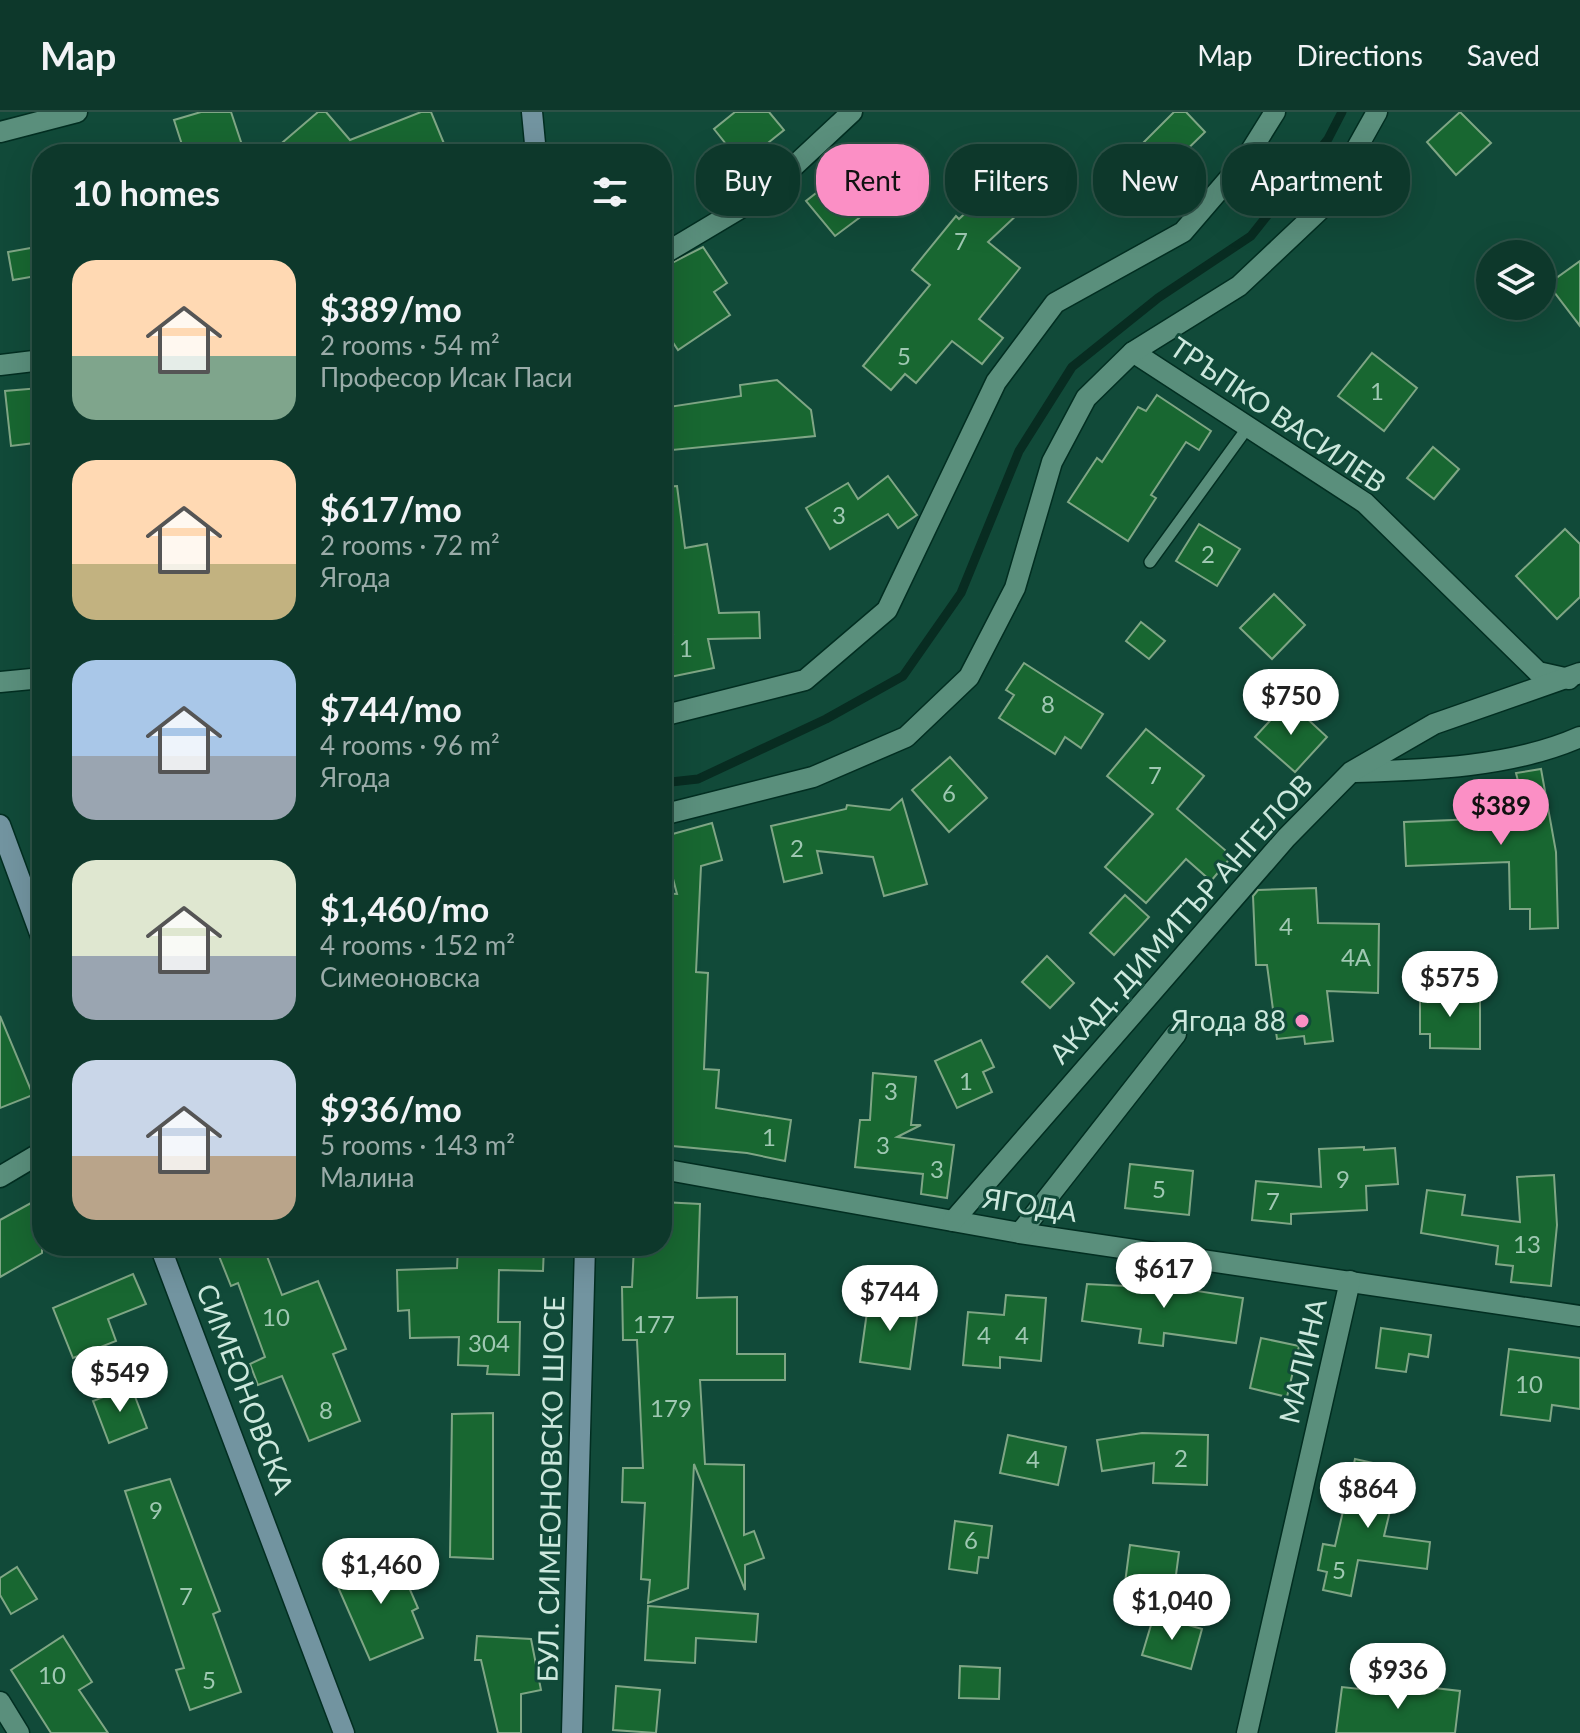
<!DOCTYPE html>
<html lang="en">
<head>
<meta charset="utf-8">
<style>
	body { margin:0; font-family:Lato,sans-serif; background:#1b4337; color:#f1f3f6; height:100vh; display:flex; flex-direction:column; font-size:30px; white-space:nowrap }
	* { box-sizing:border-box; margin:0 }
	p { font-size:26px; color:#9aaca9 }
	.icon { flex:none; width:44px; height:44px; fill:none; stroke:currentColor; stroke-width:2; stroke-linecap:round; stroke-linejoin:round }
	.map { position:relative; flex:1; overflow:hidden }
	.drawer { position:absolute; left:32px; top:32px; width:640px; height:1112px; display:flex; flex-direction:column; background:#0d382b; border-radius:32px; box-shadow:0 8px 32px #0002,0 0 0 2px #2d5247 }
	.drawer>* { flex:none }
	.top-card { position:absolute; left:696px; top:32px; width:760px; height:72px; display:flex; gap:16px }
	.fabs { position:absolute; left:1476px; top:128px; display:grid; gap:16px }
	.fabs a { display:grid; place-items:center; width:80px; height:80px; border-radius:50%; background:#0d382b; box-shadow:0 8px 32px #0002,0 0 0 2px #2d5247; font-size:40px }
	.price { position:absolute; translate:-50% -68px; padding:0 18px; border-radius:28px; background:#fff; color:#222; font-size:26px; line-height:52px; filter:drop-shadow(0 2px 4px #0008) }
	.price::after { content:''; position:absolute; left:50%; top:48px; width:24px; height:18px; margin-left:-12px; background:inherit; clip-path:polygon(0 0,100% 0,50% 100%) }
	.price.on { background:#fb8fc5; color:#111 }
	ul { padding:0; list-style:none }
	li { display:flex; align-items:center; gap:24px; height:200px; padding:0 40px }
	li span { display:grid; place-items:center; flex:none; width:224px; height:160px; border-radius:24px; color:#555 }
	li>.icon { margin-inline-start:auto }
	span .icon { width:96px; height:96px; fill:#fffc; stroke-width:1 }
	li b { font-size:34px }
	h2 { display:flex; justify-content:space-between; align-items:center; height:96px; padding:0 40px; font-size:34px }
	.chip { padding:0 28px; border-radius:32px; background:#0d382b; box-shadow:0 8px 32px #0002,0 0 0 2px #2d5247; font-size:28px; line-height:72px }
	.chip.on { background:#fb8fc5; color:#111 }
	header { display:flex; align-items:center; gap:48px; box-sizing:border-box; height:112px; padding:0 40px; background:#0d382b; border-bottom:2px solid #2d5247 }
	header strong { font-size:38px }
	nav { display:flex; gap:44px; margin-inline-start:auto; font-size:28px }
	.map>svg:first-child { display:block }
</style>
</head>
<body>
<header>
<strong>Map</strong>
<nav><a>Map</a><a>Directions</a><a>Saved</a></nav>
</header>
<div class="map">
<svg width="1580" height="1621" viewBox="0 0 1580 1621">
	<rect width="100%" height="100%" fill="#114a39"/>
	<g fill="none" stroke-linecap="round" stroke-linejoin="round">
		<!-- stream -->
		<path stroke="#082c21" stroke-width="9" d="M662 671 698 667 826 607 903 564 961 481 1019 339 1072 255 1158 186 1251 124 1328 27 1342 0"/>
	</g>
	<!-- building -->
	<g fill="#186731" stroke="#7fa685" stroke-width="2">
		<path d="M201 0H231L245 42H185L174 8Z"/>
		<path d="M318 0H326L350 28 421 0H431L445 34 424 42H269Z"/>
		<path d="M735 0H769L784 18 742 52 714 17Z"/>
		<path d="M1174 0H1186L1205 20 1167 57 1142 32Z"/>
		<path d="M1460 0 1491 31 1456 63 1427 30Z"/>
		<path d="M1012 57 1037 84 988 130 1020 156 979 207 1003 226 982 252 952 229 916 271 905 262 891 278 863 254 930 173 912 158 956 104 959 107Z"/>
		<path d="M838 64 867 100 835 124 806 89Z"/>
		<path d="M42 134V163L13 168 8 140Z"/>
		<path d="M703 135 727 171 714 180 730 203 678 238 662 214V156Z"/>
		<path d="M1580 149V214L1548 172Z"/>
		<path d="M1372 241 1417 276 1384 319 1338 284Z"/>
		<path d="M777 268 811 298 815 324 662 339V296L741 284 740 273Z"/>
		<path d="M40 276 42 330 11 334 5 279Z"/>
		<path d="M1157 283 1211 319 1199 338 1186 330 1151 383 1156 386 1128 429 1068 390 1097 346 1102 350 1138 295 1146 299Z"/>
		<path d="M1433 335 1459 357 1434 387 1407 366Z"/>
		<path d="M888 364 917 403 898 416 888 402 830 437 806 396 848 371 858 387Z"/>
		<path d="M677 374 685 436 707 432 719 501 759 500 760 526 708 527 714 556 665 566 662 524 673 522 662 461V375Z"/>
		<path d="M1199 412 1240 437 1217 474 1176 449Z"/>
		<path d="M1565 417 1580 432V485L1557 507 1516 464Z"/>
		<path d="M1274 482 1305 513 1272 547 1240 516Z"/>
		<path d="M1141 510 1165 529 1149 547 1126 529Z"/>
		<path d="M1024 551 1103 602 1081 636 1065 625 1055 642 999 606 1014 583 1006 578Z"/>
		<path d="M1288 589 1327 625 1295 660 1255 625Z"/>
		<path d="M1146 617 1204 664 1177 697 1232 744 1211 769 1186 747 1146 791 1105 755 1153 702 1107 664Z"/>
		<path d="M950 645 987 686 949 720 912 678Z"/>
		<path d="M1541 657 1556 740 1558 816 1530 817V797H1510L1509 750 1406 754 1404 710 1502 706 1497 676 1519 673 1516 661Z"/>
		<path d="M902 687 927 772 884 784 873 745 817 739 822 761 784 770 771 714 846 697 847 693 890 698Z"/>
		<path d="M712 711 722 748 701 754 696 860 708 861 704 957 719 958 716 996 791 1008 785 1049 747 1041 662 1033V781L677 782 662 725Z"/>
		<path d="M1316 776 1318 811 1379 812 1378 881 1327 879 1333 929 1305 932 1304 924 1277 927 1267 853H1256L1253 784 1258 778Z"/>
		<path d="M1125 783 1149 805 1114 843 1090 821Z"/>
		<path d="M1047 844 1074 871 1050 896 1022 870Z"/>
		<path d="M1420 877H1465V886H1480V937L1430 936V922H1420Z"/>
		<path d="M0 904 33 983 0 996Z"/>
		<path d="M981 928 994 955 983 960 992 980 957 996 935 949Z"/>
		<path d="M873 961 916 965 911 1013H921L897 1025 954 1033 947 1086 921 1082 923 1062 855 1055 860 1008H870Z"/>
		<path d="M1364 1035V1038L1395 1036 1398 1072 1366 1074 1367 1098 1291 1102V1112L1252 1108 1256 1069 1321 1075 1319 1037Z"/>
		<path d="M1130 1052 1193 1059 1189 1103 1125 1096Z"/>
		<path d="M1554 1063 1557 1113 1551 1174 1511 1170 1513 1154 1496 1152 1498 1134 1421 1121 1427 1078 1465 1083 1462 1103 1520 1110 1517 1065Z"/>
		<path d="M42 1085V1141L0 1165V1108Z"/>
		<path d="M662 1090 700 1092 697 1186 737 1185V1242H785V1268H700L705 1352 744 1353V1423L754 1419 764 1446 745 1453V1478L694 1352 688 1476 648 1491 650 1468 641 1467 645 1391 622 1390 623 1356H643L637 1228H623L622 1175H632L634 1134H662Z"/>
		<path d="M215 1134H263L282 1183 318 1169 346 1237 333 1242 360 1309 309 1329 282 1264 258 1273 250 1252 265 1245 238 1171 231 1174Z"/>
		<path d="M458 1134H544L543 1159 499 1158 498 1210H520L519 1263 487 1262 488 1254 458 1253 459 1225 410 1226 409 1198 398 1199 397 1158 457 1156Z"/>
		<path d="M1149 1156 1173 1160 1171 1175 1243 1186 1236 1231 1164 1221 1163 1234 1139 1231 1141 1217 1082 1209 1087 1172 1146 1175Z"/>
		<path d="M133 1162 146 1192 108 1207 116 1229 73 1246 53 1196Z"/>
		<path d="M1006 1183 1046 1186 1041 1249 1000 1245V1256L963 1253 968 1200 1004 1203Z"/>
		<path d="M876 1184 919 1190 910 1257 860 1250 867 1200 874 1201Z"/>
		<path d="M1381 1216 1431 1223 1428 1245 1409 1242 1406 1260 1376 1256Z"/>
		<path d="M1261 1226 1299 1234 1287 1285 1250 1276Z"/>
		<path d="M1509 1237 1580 1246V1297L1552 1293 1550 1309 1501 1303Z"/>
		<path d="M131 1274 147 1316 109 1331 93 1289Z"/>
		<path d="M493 1301V1447L450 1445 452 1302Z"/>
		<path d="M1142 1321 1208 1323 1207 1373 1153 1371 1154 1351 1102 1359 1097 1328Z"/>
		<path d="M1008 1323 1066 1335 1058 1373 1000 1361Z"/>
		<path d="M1355 1347 1400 1357 1384 1424 1430 1430 1427 1457 1358 1448 1351 1484 1323 1478 1327 1460 1318 1458 1323 1432 1335 1434Z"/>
		<path d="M170 1367 220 1499 213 1502 241 1580 190 1598 176 1558 184 1556 125 1379Z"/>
		<path d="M955 1409 992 1414 988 1446 979 1445 977 1461 949 1457Z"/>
		<path d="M1130 1433 1179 1440 1174 1478 1125 1471Z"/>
		<path d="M394 1441 418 1496 412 1499 423 1526 370 1548 334 1466Z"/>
		<path d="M17 1455 37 1487 11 1502 0 1483V1466Z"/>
		<path d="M648 1494 758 1502 756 1530 696 1526 695 1551 645 1548Z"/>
		<path d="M1154 1503 1202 1517 1191 1557 1142 1543Z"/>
		<path d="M63 1524 92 1570 79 1578 108 1621H51L11 1558Z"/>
		<path d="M477 1524 531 1527 541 1578 521 1582V1621H498L481 1548H475Z"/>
		<path d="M960 1554 1000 1556 999 1587 959 1586Z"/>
		<path d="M1408 1573 1460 1579 1455 1621H1336L1342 1575 1407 1582Z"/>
		<path d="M616 1574 660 1578 656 1621 613 1618Z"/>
	</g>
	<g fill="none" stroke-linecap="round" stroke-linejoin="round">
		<defs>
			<path id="lane" d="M1150 450 1248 315"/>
			<g id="street">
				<path d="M0 20 77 0"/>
				<path d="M662 143 764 82 852 0"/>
				<path d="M1133 240 1365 391 1538 560 1569 567"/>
				<path d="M0 253 42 248"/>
				<path d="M0 570 42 566"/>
				<path d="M662 604 805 568 887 498 996 270 1055 191 1183 120 1245 48 1275 0"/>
				<path d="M1355 660C1428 658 1512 655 1580 625"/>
				<path d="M662 703 813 665 906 625 969 565 1015 476 1052 350 1086 286 1133 240 1239 174 1325 93 1377 0"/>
				<path d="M662 1057 1020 1121 1580 1204"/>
				<path d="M0 1065 42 1040"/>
				<path d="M953 1109 1286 726 1351 660 1434 612 1580 561"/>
				<path d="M1020 1121 1176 922"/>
				<path d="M0 1590 19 1621"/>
				<path d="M1247 1621 1350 1169"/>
			</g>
			<g id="secondary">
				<path d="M532 0 536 42"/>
				<path d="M0 713 42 827"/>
				<path d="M160 1134 344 1621"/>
				<path d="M572 1621 585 1134"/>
			</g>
		</defs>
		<!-- lane casing -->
		<use href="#lane" stroke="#022e21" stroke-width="14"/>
		<!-- street casing -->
		<use href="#street" stroke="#022e21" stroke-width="23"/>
		<!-- secondary casing -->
		<use href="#secondary" stroke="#022e21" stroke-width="23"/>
		<!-- lane -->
		<use href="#lane" stroke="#5a8f7c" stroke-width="11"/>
		<!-- street -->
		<use href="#street" stroke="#5a8f7c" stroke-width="20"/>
		<!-- secondary -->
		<use href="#secondary" stroke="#7294a0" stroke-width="20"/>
	</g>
	<!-- markers -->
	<circle fill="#fb8fc5" stroke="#114a39" stroke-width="3" cx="1302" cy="909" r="8"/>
	<g text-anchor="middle" stroke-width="6" stroke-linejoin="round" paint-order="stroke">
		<!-- number labels -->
		<g font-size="24" fill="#9fc8b2">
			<text x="961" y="138">7</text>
			<text x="904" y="253">5</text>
			<text x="1377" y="288">1</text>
			<text x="839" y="412">3</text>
			<text x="1208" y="451">2</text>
			<text x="686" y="545">1</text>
			<text x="1048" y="601">8</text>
			<text x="1155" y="672">7</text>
			<text x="949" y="690">6</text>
			<text x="797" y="745">2</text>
			<text x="1286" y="823">4</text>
			<text x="1356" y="854">4А</text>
			<text x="966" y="978">1</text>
			<text x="891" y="988">3</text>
			<text x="769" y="1034">1</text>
			<text x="883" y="1042">3</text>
			<text x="937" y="1066">3</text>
			<text x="1343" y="1076">9</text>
			<text x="1159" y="1086">5</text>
			<text x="1273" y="1098">7</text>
			<text x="1527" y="1141">13</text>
			<text x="276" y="1214">10</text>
			<text x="654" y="1221">177</text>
			<text x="984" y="1232">4</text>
			<text x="1022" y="1232">4</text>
			<text x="489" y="1240">304</text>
			<text x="1529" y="1281">10</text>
			<text x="671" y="1305">179</text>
			<text x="326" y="1307">8</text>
			<text x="1181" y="1355">2</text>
			<text x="1033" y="1356">4</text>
			<text x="156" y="1407">9</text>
			<text x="971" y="1437">6</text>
			<text x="1339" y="1467">5</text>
			<text x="186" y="1493">7</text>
			<text x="52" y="1572">10</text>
			<text x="209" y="1577">5</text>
		</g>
		<!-- street labels -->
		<g font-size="28" fill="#cce8dd" stroke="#114a39">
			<text transform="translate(1278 303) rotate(34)" y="10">ТРЪПКО ВАСИЛЕВ</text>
			<text transform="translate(1181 807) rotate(-48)" y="10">АКАД. ДИМИТЪР АНГЕЛОВ</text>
			<text transform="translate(1030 1093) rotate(9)" y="10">ЯГОДА</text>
			<text transform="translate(1303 1249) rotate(-77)" y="10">МАЛИНА</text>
			<text transform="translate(245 1277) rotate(69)" y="10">СИМЕОНОВСКА</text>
			<text transform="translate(551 1377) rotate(-89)" y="10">БУЛ. СИМЕОНОВСКО ШОСЕ</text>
		</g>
		<!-- poi labels -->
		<g font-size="28" fill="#cce8dd" stroke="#114a39" text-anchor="end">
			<text x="1286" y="919">Ягода 88</text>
		</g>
	</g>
</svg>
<div class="fabs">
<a><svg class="icon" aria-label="layers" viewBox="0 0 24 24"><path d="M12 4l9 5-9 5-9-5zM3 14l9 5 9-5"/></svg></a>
</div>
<b class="price" style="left:1291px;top:625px">$750</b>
<b class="price on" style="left:1501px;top:735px">$389</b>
<b class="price" style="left:1450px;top:907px">$575</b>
<b class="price" style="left:1164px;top:1198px">$617</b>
<b class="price" style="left:890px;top:1221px">$744</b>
<b class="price" style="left:120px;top:1302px">$549</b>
<b class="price" style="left:1368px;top:1418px">$864</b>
<b class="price" style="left:381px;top:1494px">$1,460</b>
<b class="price" style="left:1172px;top:1530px">$1,040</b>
<b class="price" style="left:1398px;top:1599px">$936</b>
<div class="top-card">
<a class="chip">Buy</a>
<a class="chip on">Rent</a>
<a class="chip">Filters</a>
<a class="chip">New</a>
<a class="chip">Apartment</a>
</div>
<section class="drawer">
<h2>10 homes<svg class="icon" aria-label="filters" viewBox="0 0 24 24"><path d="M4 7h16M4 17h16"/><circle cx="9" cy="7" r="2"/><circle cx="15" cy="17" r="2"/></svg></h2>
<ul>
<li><span style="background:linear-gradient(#ffd9b3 60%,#7fa58c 0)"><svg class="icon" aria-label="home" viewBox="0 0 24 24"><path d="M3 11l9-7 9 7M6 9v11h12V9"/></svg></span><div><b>$389/mo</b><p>2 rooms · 54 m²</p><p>Професор Исак Паси</p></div></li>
<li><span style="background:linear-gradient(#ffd9b3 65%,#c2b280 0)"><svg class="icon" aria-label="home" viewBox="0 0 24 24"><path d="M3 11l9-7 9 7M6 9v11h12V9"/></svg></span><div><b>$617/mo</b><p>2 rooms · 72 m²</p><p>Ягода</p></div></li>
<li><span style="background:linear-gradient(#a9c7e8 60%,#9aa5b1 0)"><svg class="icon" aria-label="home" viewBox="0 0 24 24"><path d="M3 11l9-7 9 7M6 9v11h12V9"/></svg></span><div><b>$744/mo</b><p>4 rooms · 96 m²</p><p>Ягода</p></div></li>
<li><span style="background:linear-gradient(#dfe7d0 60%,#9aa5b1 0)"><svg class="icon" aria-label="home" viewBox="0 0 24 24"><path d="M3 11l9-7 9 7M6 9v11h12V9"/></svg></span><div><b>$1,460/mo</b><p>4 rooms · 152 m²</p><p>Симеоновска</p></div></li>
<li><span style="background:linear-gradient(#c9d6e8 60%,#b9a48a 0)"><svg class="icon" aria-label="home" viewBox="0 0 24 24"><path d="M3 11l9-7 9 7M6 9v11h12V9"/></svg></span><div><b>$936/mo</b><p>5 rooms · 143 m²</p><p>Малина</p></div></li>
</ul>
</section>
</div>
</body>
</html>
